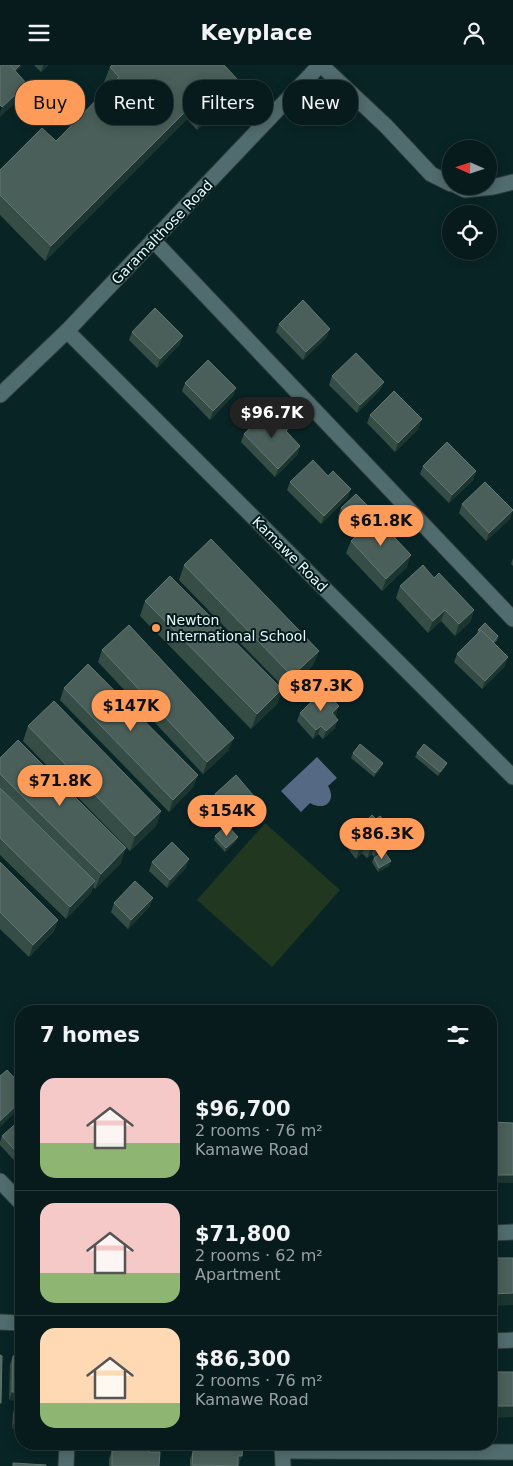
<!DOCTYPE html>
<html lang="en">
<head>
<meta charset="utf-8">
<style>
	body { margin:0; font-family:"DejaVu Sans",sans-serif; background:#102425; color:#f1f3f6; height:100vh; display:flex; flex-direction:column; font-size:19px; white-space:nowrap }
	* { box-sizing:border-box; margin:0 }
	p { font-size:16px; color:#98a1a3 }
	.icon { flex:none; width:28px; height:28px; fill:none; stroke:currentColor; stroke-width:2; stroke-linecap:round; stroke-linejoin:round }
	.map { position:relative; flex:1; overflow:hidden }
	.panel { position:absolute; left:15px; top:940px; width:482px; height:445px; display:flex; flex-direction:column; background:#071b1c; border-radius:20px; box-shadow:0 2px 12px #0003,0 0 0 1px #28393b }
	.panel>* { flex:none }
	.guide { position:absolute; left:15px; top:15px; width:484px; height:45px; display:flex; gap:10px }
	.needle { width:32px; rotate:273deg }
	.tools { position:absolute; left:442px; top:75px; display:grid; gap:10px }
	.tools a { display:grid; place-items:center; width:55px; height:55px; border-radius:50%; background:#071b1c; box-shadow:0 2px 12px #0003,0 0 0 1px #28393b; font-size:25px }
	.price { position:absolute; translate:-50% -42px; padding:0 11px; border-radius:18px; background:#fe9b58; color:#111; font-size:16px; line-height:32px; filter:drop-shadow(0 1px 2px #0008) }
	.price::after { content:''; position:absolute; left:50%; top:30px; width:15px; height:11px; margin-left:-8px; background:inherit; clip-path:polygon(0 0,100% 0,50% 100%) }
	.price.selected { background:#222; color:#fff }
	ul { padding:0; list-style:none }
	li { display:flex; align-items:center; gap:15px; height:125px; padding:0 25px }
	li+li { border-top:1px solid #28393b }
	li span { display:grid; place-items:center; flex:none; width:140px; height:100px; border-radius:15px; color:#555 }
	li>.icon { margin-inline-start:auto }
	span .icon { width:60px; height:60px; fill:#fffc; stroke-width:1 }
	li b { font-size:21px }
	h2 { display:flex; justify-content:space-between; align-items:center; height:60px; padding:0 25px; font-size:21px }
	.pill { padding:0 18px; border-radius:20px; background:#071b1c; box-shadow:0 2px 12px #0003,0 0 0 1px #28393b; font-size:18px; line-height:45px }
	.pill.selected { background:#fe9b58; color:#111 }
	header { display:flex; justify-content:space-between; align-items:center; height:65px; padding:0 25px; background:#071b1c; font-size:22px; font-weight:600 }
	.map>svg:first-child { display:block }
</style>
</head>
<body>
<header><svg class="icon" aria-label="menu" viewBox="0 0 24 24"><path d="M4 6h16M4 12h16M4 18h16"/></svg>Keyplace<svg class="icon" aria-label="person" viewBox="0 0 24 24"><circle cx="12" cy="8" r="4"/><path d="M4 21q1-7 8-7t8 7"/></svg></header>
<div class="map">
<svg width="513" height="1401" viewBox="0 0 513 1401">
	<rect width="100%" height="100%" fill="#092425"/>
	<!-- green -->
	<path fill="#22371f" d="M265 758 340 825 272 902 197 835Z"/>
	<!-- water -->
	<path fill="#556884" d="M317 692 337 713 328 721C337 735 325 747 310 738L301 747 281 726Z"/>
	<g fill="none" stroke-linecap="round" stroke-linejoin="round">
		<defs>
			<g id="minor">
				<path d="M321 0 386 61 431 109 451 119"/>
				<path d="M457 121 465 125 493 122 513 117"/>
				<path d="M153 175 513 554"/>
				<path d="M67 266 513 712"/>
				<path d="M0 330 67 266 320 0"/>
				<path d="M0 1116 21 1138"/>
				<path d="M491 1168 513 1167"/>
				<path d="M0 1257 21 1258"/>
				<path d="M491 1276 513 1275"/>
				<path d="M282 1379 283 1401"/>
				<path d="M282 1386 513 1387"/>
				<path d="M66 1401 67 1379"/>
			</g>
		</defs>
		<!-- minor casing -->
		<use href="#minor" stroke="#2f3c3d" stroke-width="17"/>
		<!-- minor -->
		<use href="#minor" stroke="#516c6e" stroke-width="15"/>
	</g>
	<!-- wall -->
	<g fill="#364d46">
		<path d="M34 0H48L41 7Z"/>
		<path d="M110 2 238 15 233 29 197 65 187 54 45 196 0 150V105L56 76 109 22 104 17Z"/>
		<path d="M279 259 327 272 303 295 276 267Z"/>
		<path d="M132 267 180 279 157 303 129 275Z"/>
		<path d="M332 311 384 317 380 325 357 348 329 320Z"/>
		<path d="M185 318 236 323 233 331 210 355 182 326Z"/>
		<path d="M265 345 263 350 248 363 240 353 241 349Z"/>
		<path d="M370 350 419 363 395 387 367 358Z"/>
		<path d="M287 367 300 381 297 390 275 412 241 377 244 369Z"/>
		<path d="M423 401 476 406 473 415 449 438 420 409Z"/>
		<path d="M328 411 348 432 321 459 287 425 290 417Z"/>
		<path d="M462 439 513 445 510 454 486 476 459 448Z"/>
		<path d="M341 443 375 448 372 455 398 469 396 474 407 502 382 526 346 488 351 476 357 470 338 451Z"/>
		<path d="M513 493V501L511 499Z"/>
		<path d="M184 500 319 586 313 600 287 626 179 515Z"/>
		<path d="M434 513 474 545 470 557 455 571 441 556 428 568 396 533 400 521Z"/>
		<path d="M145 536 282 624 277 639 251 664 140 551Z"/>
		<path d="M478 565 498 571 497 576 494 578 505 601 482 624 454 597 457 589 477 569Z"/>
		<path d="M102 585 229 685 203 709 98 597Z"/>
		<path d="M64 623 198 710 193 722 169 747 60 635Z"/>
		<path d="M300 648 336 650 335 651V663L323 674 318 669 313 674 297 656Z"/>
		<path d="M28 661 161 746 156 761 130 786 23 676Z"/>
		<path d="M353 688 383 698 381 703 374 712 351 693Z"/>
		<path d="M417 688 447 698 445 702 438 711 415 692Z"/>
		<path d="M0 693 121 798 95 824 93 822 91 828 66 854 0 790Z"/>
		<path d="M215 729 253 730 251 735 254 739 251 747 241 757 236 752 229 757 212 737Z"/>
		<path d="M386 763 389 767 383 783 374 792 372 789 367 793 362 788 356 794 348 784 351 776 353 774 356 765Z"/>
		<path d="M215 771 236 776 225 787 214 775Z"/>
		<path d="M374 793 391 796 389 801 378 807 372 797Z"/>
		<path d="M0 797 58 855 54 866 29 892 0 864Z"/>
		<path d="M152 797 186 803 167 823 149 806Z"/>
		<path d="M114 838 150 841 128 864 111 847Z"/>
		<path d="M21 1054V1103L0 1080V1077L2 1071Z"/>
		<path d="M492 1057 513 1058 491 1118V1060Z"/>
		<path d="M13 1291H21V1336L9 1335 10 1299Z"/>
		<path d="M16 1339 21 1340 12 1364 13 1348Z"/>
		<path d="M116 1379H150L149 1387 159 1401H109V1394L112 1386H114Z"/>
		<path d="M197 1379H243L239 1400H238V1401H190V1394L193 1386H195Z"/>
	</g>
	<!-- shaded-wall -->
	<g fill="#1c3530">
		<path d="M20 0H22L21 2 10 12 12 8Z"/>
		<path d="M43 0H48L41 7Z"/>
		<path d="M238 15 233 29 197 65 202 50Z"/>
		<path d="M27 19 23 31 0 52V47L2 42Z"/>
		<path d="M192 40 187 54 45 196 51 181Z"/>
		<path d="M330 264 327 272 303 295 306 287Z"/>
		<path d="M183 271 180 279 157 303 160 294Z"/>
		<path d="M384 317 380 325 357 348 360 340Z"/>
		<path d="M236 323 233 331 210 355 213 346Z"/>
		<path d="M265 345 263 350 248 363 250 359Z"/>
		<path d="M422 354 419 363 395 387 398 378Z"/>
		<path d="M300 381 297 390 275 412 278 404Z"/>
		<path d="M476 406 473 415 449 438 452 430Z"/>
		<path d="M351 424 348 432 321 459 324 451Z"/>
		<path d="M513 445 510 454 486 476 489 468Z"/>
		<path d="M375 448 372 456 358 471 361 462Z"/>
		<path d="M411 490 407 502 382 526 386 514Z"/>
		<path d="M445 545 441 556 428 568 433 556Z"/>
		<path d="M474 545 470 557 455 571 459 559Z"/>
		<path d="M319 586 313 600 287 626 292 611Z"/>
		<path d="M508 592 505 601 482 624 485 616Z"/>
		<path d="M282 624 277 639 251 664 257 649Z"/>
		<path d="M339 641 336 650 329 657 332 648Z"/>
		<path d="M338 655 335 663 323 674 326 666Z"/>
		<path d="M321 661 318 669 313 674 316 665Z"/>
		<path d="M234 673 229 685 203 709 207 697Z"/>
		<path d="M383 698 381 703 374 712 375 708Z"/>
		<path d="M447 698 445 702 438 711 440 707Z"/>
		<path d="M198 710 193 722 169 747 173 735Z"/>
		<path d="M254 739 251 747 241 757 244 748Z"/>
		<path d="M239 743 236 752 229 757 233 749Z"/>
		<path d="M161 746 156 761 130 786 135 771Z"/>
		<path d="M389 767 383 783 374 792 377 784 384 772Z"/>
		<path d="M238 772 236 776 225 787 226 783Z"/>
		<path d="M365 780 362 788 356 794 359 785Z"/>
		<path d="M375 781 372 789 367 793 370 785Z"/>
		<path d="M126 783 121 798 95 824 101 809Z"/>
		<path d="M189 794 186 803 167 823 170 815Z"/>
		<path d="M391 796 389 801 378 807 379 803Z"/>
		<path d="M95 816 91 828 66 854 70 842Z"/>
		<path d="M153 833 150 841 128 864 131 855Z"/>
		<path d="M58 855 54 866 29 892 33 880Z"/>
		<path d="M21 1036V1042L0 1062V1056Z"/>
		<path d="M492 1110H513V1118H491Z"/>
		<path d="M513 1228V1240L491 1241V1229Z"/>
		<path d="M12 1327H21V1336L9 1335Z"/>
		<path d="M491 1341H513V1352L491 1353Z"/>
		<path d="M15 1355H21V1364H12Z"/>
		<path d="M238 1391H242L239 1400H235Z"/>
	</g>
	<!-- building -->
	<g fill="#4a5f59" stroke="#637772">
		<path d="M0 0H10L27 19 2 42 0 40Z"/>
		<path d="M10 0H20L15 5Z"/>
		<path d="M112 0H224L238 15 202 50 192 40 51 181 0 130V105L42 63 56 76 119 12 110 2Z"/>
		<path d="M303 235 330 264 306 287 279 259Z"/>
		<path d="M155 243 183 271 160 294 132 267Z"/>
		<path d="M356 288 384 317 360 340 332 311Z"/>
		<path d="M208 295 236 323 213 346 185 318Z"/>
		<path d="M394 326 422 354 398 378 370 350Z"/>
		<path d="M256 336 265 345 250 359 241 349Z"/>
		<path d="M269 344 288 364 286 366 300 381 278 404 244 369Z"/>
		<path d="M447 377 476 406 452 430 423 401Z"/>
		<path d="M313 395 328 411 333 406 351 424 324 451 290 417Z"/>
		<path d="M485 417 513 445 489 468 462 439Z"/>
		<path d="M356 429 375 448 361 462 341 443Z"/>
		<path d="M379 449 398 469 394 472 411 490 386 514 351 476Z"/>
		<path d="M211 474 319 586 292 611 184 500Z"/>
		<path d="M423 500 434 513 439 508 474 545 459 559 445 545 433 556 400 521Z"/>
		<path d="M170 511 282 624 257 649 145 536Z"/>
		<path d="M485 558 498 571 493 577 481 565 480 566 478 565Z"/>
		<path d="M129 560 234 673 207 697 102 585Z"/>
		<path d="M481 565 508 592 485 616 457 589Z"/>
		<path d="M88 599 198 710 173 735 64 623Z"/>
		<path d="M323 625 339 641 332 648 338 655 326 666 321 661 316 665 300 648Z"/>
		<path d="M54 636 161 746 135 771 28 661Z"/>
		<path d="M18 675 126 783 101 809 0 709V693Z"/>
		<path d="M360 679 383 698 375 708 353 688Z"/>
		<path d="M424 679 447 698 440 707 417 688Z"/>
		<path d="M236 710 253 730 249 733 254 739 244 748 239 743 233 749 215 729Z"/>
		<path d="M0 723 95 816 70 842 0 773Z"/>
		<path d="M372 750 376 754 380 751 387 759 384 762 389 767 384 772 387 775 377 784 375 781 370 785 365 780 359 785 351 776 359 768 356 765Z"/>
		<path d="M227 760 238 772 226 783 215 771Z"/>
		<path d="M172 777 189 794 170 815 152 797Z"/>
		<path d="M384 786 391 796 379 803 374 793Z"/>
		<path d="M0 797 58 855 33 880 0 847Z"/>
		<path d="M135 816 153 833 131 855 114 838Z"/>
		<path d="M7 1005 21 1020V1036L0 1056V1011Z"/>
		<path d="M21 1054V1092L2 1071Z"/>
		<path d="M492 1057 513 1058V1110H492L491 1071 492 1070Z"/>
		<path d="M491 1193H513V1228L491 1229Z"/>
		<path d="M0 1290 2 1291 1 1338H0Z"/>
		<path d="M13 1291H21V1327H12Z"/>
		<rect x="491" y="1307" width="22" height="34"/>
		<path d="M16 1339 21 1340V1355H15Z"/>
		<path d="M117 1379H150L149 1387H160L159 1401H112V1386H116Z"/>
		<path d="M198 1379H243L242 1391H238V1401L192 1400 193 1386H198Z"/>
		<path d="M13 1398 46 1400V1401H13Z"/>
	</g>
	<!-- markers -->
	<circle fill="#fe9b58" stroke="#021b1c" stroke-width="2" cx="156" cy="563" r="5"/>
	<g text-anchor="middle" stroke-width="4" stroke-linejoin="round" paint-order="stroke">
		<!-- street labels -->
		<g font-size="14" fill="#e9f8f9" stroke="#021b1c">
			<text transform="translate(162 167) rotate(-46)" y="5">Garamalthose Road</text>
			<text transform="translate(290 489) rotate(45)" y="5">Kamawe Road</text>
		</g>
		<!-- poi labels -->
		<g font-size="14" fill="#e9f8f9" stroke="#021b1c" text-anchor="start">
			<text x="166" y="560">Newton<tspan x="166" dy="16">International School</tspan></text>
		</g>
	</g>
</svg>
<div class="tools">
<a><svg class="needle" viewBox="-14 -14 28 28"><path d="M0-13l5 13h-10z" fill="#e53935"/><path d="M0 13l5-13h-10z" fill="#98a1a3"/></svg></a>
<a><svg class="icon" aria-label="locate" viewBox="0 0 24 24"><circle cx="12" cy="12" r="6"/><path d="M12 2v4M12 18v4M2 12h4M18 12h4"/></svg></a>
</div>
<b class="price selected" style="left:272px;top:374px">$96.7K</b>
<b class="price" style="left:381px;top:482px">$61.8K</b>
<b class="price" style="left:321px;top:647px">$87.3K</b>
<b class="price" style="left:131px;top:667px">$147K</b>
<b class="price" style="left:60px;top:742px">$71.8K</b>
<b class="price" style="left:227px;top:772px">$154K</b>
<b class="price" style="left:382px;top:795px">$86.3K</b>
<div class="guide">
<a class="pill selected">Buy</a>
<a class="pill">Rent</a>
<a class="pill">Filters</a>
<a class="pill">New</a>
</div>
<section class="panel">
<h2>7 homes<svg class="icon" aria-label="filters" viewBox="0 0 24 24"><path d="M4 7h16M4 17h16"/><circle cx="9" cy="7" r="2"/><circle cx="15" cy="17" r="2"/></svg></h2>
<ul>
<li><span style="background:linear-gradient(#f6c9c9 65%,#8fb573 0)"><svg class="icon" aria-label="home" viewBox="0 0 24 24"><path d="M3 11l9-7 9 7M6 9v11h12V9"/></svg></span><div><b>$96,700</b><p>2 rooms · 76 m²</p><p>Kamawe Road</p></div></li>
<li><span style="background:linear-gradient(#f6c9c9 70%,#8fb573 0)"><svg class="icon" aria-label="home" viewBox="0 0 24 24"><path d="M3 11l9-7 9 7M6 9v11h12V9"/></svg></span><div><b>$71,800</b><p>2 rooms · 62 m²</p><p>Apartment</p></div></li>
<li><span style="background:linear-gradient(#ffd9b3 75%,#8fb573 0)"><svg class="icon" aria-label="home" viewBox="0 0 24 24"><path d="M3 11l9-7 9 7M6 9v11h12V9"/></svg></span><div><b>$86,300</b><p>2 rooms · 76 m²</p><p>Kamawe Road</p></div></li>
</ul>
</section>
</div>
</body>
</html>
